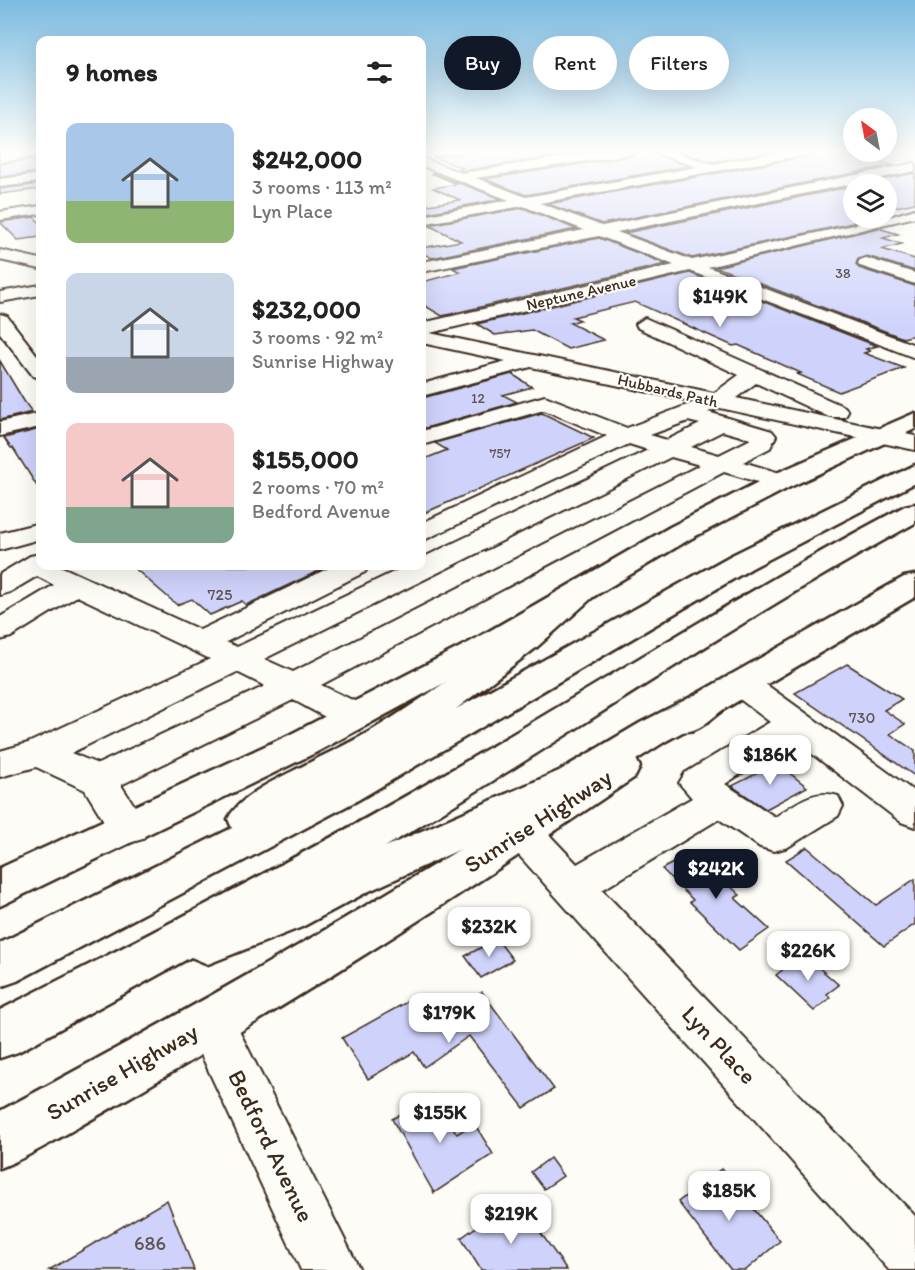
<!DOCTYPE html>
<html lang="en">
<head>
<meta charset="utf-8">
<style>
	body { margin:0; font-family:Itim,sans-serif; background:#f2f2f2; color:#222; height:100vh; display:flex; flex-direction:column; font-size:22px; white-space:nowrap }
	* { box-sizing:border-box; margin:0 }
	p { font-size:20px; color:#767676 }
	.icon { flex:none; width:33px; height:33px; fill:none; stroke:currentColor; stroke-width:2; stroke-linecap:round; stroke-linejoin:round }
	.map { position:relative; flex:1; overflow:hidden }
	.side { position:absolute; left:36px; top:36px; width:390px; height:534px; display:flex; flex-direction:column; background:#fff; border-radius:12px; box-shadow:0 6px 24px #0002 }
	.side>* { flex:none }
	.guide { position:absolute; left:444px; top:36px; width:381px; height:54px; display:flex; gap:12px }
	.needle { width:39px; rotate:328deg }
	.tools { position:absolute; left:843px; top:108px; display:grid; gap:12px }
	.tools a { display:grid; place-items:center; width:54px; height:54px; border-radius:50%; background:#fff; box-shadow:0 6px 24px #0002; font-size:30px }
	.price { position:absolute; translate:-50% -51px; padding:0 14px; border-radius:12px; background:#fff; color:#222; font-size:20px; line-height:39px; filter:drop-shadow(0 2px 3px #0008) }
	.price::after { content:''; position:absolute; left:50%; top:36px; width:18px; height:14px; margin-left:-9px; background:inherit; clip-path:polygon(0 0,100% 0,50% 100%) }
	.price.selected { background:#111827; color:#fff }
	ul { padding:0; list-style:none }
	li { display:flex; align-items:center; gap:18px; height:150px; padding:0 30px }
	li span { display:grid; place-items:center; flex:none; width:168px; height:120px; border-radius:12px; color:#555 }
	li>.icon { margin-inline-start:auto }
	span .icon { width:72px; height:72px; fill:#fffc; stroke-width:1 }
	li b { font-size:26px }
	h2 { display:flex; justify-content:space-between; align-items:center; height:72px; padding:0 30px; font-size:26px }
	.chip { padding:0 21px; border-radius:27px; background:#fff; box-shadow:0 6px 24px #0002; font-size:21px; line-height:54px }
	.chip.selected { background:#111827; color:#fff }
	.map>svg:first-child { display:block }
</style>
</head>
<body>
<div class="map">
<svg width="915" height="1270" viewBox="0 0 915 1270">
	<rect width="100%" height="100%" fill="#fdfcf7"/>
	<filter id="ink" filterUnits="userSpaceOnUse"><feTurbulence type="fractalNoise" baseFrequency=".0167" numOctaves="2"/><feDisplacementMap in="SourceGraphic" scale="12" xChannelSelector="R" yChannelSelector="G"/><feConvolveMatrix kernelMatrix="1 2 1 2 8 2 1 2 1" color-interpolation-filters="sRGB"/></filter>
	<g filter="url(#ink)">
		<!-- built -->
		<path fill="#eff0f8" d="M667 150H915V220L887 212 886 184H854L853 203Z"/>
		<!-- building -->
		<g fill="#cfd3fb" stroke="#3b2a1e" stroke-width="1.5">
			<path d="M483 150H595L462 171 458 169 463 168 433 157Z"/>
			<path d="M639 150H646L688 166 526 195 485 179 631 156Z"/>
			<path d="M673 150H762L770 152 713 162Z"/>
			<path d="M817 152H837L893 165 602 224 548 204 810 156Z"/>
			<path d="M32 159 40 166V172L0 177V164Z"/>
			<path d="M431 173H433L501 199 422 214V206L460 200 433 188 457 184Z"/>
			<path d="M915 173V203L886 209V184H860Z"/>
			<path d="M40 184V189L0 194V189Z"/>
			<path d="M854 186V218H866L853 221 857 222 692 258 625 233Z"/>
			<path d="M523 208 576 229 432 258 422 253V248L461 241 428 225Z"/>
			<path d="M34 217 40 223V237L18 240 0 222Z"/>
			<path d="M878 228 898 234 883 238 902 244 882 249 915 259V271L867 256 858 259 856 264 859 268 915 286V335L903 338 716 267Z"/>
			<path d="M599 238 666 264 442 316 422 304V282L460 272 453 268Z"/>
			<path d="M690 273 877 346 866 349 870 351 864 353 904 368 839 392 797 374 801 373 738 345 733 346 635 302 573 317 580 320 570 323 604 340 568 349 532 330 495 335 477 324Z"/>
			<path d="M0 361 24 401 32 412 0 420Z"/>
			<path d="M512 374 532 387 503 395 517 402 422 429V398Z"/>
			<path d="M542 413 594 438 422 514V460L447 450 435 443Z"/>
			<path d="M40 429V491L13 448H11L4 438Z"/>
			<path d="M132 566H329L246 605 242 601 210 615 192 599 177 605Z"/>
			<path d="M847 664 902 699 884 710 905 724 890 734 915 751V776L795 693Z"/>
			<path d="M777 763 807 787 766 809 732 786Z"/>
			<path d="M807 847 876 905 915 879V924L884 946 786 860Z"/>
			<path d="M693 852 740 895 735 898 769 929 739 950 690 902 693 900 662 869Z"/>
			<path d="M497 939 513 960 481 978 465 956Z"/>
			<path d="M803 954 839 985 827 994 830 998 814 1011 776 975Z"/>
			<path d="M482 992 554 1089 524 1108 469 1036 424 1067 414 1052 368 1079 342 1038 414 998 430 1023Z"/>
			<path d="M433 1095 457 1134 474 1123 493 1154 434 1193 392 1119Z"/>
			<path d="M550 1158 563 1176 544 1189 531 1172Z"/>
			<path d="M721 1169 780 1241 746 1270H731L678 1202Z"/>
			<path d="M167 1200 194 1270H49Z"/>
			<path d="M504 1207 511 1219 524 1209 567 1270H481L461 1238Z"/>
		</g>
		<g fill="none" stroke-linecap="round" stroke-linejoin="round">
			<defs>
				<g id="minor">
					<path d="M40 150V156L0 162V154Z"/>
					<path d="M609 150H637L631 154 476 178 526 197 697 167 648 150H666L713 164 791 150H816L810 154 540 203 602 226 915 163V171L617 232 692 260 886 218 915 209V217L708 267 915 345V358L690 271 430 333 714 393 739 375 638 328 636 324 645 318 845 407 848 412 845 417H829L756 383 736 398 915 436V450L720 408 708 412 772 431 776 436 770 448 743 462 790 476 794 481 790 486 781 489 724 472 321 685 369 708 374 716 369 724C344 732 316 711 293 700L121 785 149 828 143 839 129 843 115 839 85 790 36 767 0 777V751L28 743 210 659 77 596 11 637 0 640V617L54 585 37 576 10 592 0 595V574L30 556 40 554V566H60L200 630 333 566H369L365 572 226 642 237 647 406 566H422V558L648 450 629 444 422 541V523L607 436 544 410 422 445V431L545 396 627 428 695 402 531 367 422 396V384L506 361 422 343V323L674 265 599 236 422 272V262L584 230 523 206 422 224V216L509 200 422 166V158L462 173ZM688 421 700 424 667 440 650 435ZM723 431 751 439 719 455 691 447ZM671 457 700 465 293 672 264 659ZM237 672 265 686 98 764 71 753Z"/>
					<path d="M40 174V182L0 187V179Z"/>
					<path d="M40 206V214L0 220V212Z"/>
					<path d="M0 250 40 259V269L0 260Z"/>
					<path d="M866 258 915 273V284L860 266 858 263 860 260Z"/>
					<path d="M40 285V295L0 302V292Z"/>
					<path d="M0 314 7 316 40 359V378L33 376 0 333Z"/>
					<path d="M40 413V427L0 436V422Z"/>
					<path d="M40 523V539L0 550V533Z"/>
					<path d="M741 672 753 675 915 792V827L901 822 794 740 725 784 775 817C796 804 813 788 838 796L843 806 838 816 788 847 774 851 760 847 719 819 602 890 915 1216V1270H889L509 844 503 833 509 822 523 818 537 822 577 864 692 798 679 783 685 773 770 722 729 691 724 683 729 675Z"/>
					<path d="M210 1000 227 1007 360 1270H301L186 1022 193 1007Z"/>
				</g>
				<g id="major">
					<path d="M915 413V429L790 487 690 539 494 656 315 753 0 906V868L289 735 470 642 670 527 772 475Z"/>
					<path d="M915 575V597L721 711C704 725 694 736 672 730L667 721 672 712 695 695 904 577Z"/>
					<path d="M621 753 635 757 640 767 635 777C494 873 352 965 206 1052 164 1077 122 1102 80 1126 54 1141 28 1157 0 1168V1111C207 1001 410 884 607 757Z"/>
				</g>
				<g id="highway">
					<path d="M915 465V483L752 568 358 800 17 981 0 987V943L232 828 228 819C240 795 277 779 301 767 325 754 351 743 374 729 446 685 513 633 578 580L589 578 600 580 604 587 537 647 456 709 730 556Z"/>
					<path d="M915 504V523C733 622 563 741 385 847L559 771 640 723 695 695 708 691 721 695 726 703 721 711 666 741 587 791 367 892 302 927 208 964 191 957 18 1052 0 1058V1010C155 932 310 852 460 765 608 679 753 586 905 506Z"/>
				</g>
			</defs>
			<!-- minor casing -->
			<use href="#minor" stroke="#3b2a1e" stroke-width="4"/>
			<!-- major casing -->
			<use href="#major" stroke="#3b2a1e" stroke-width="5"/>
			<!-- highway casing -->
			<use href="#highway" stroke="#3b2a1e" stroke-width="5"/>
			<!-- minor -->
			<use href="#minor" fill="#fdfcf7" fill-rule="evenodd"/>
			<!-- major -->
			<use href="#major" fill="#fdfcf7" fill-rule="evenodd"/>
			<!-- highway -->
			<use href="#highway" fill="#fdfcf7" fill-rule="evenodd"/>
		</g>
	</g>
	<!-- sky -->
	<linearGradient id="sky" x2="0" y2="1"><stop stop-color="#7bbbe0"/><stop offset="0.46" stop-color="#fefefb"/><stop offset="1" stop-color="#fefefb" stop-opacity="0"/></linearGradient>
	<rect width="915" height="328" fill="url(#sky)"/>
	<g text-anchor="middle" stroke-width="4.5" stroke-linejoin="round" paint-order="stroke">
		<!-- far-number labels -->
		<g font-size="14" fill="#605455">
			<text x="843" y="278">38</text>
			<text x="478" y="403">12</text>
			<text x="500" y="458">757</text>
		</g>
		<!-- far-street labels -->
		<g font-size="16" fill="#3b2a1e" stroke="#fdfcf7">
			<text transform="translate(581 292) rotate(-13)" y="6">Neptune Avenue</text>
			<text transform="translate(668 390) rotate(13)" y="6">Hubbards Path</text>
		</g>
		<!-- number labels -->
		<g font-size="16" fill="#605455">
			<text x="220" y="600">725</text>
			<text x="862" y="723">730</text>
		</g>
		<!-- near-number labels -->
		<g font-size="20" fill="#605455">
			<text x="150" y="1250">686</text>
		</g>
		<!-- near-street labels -->
		<g font-size="24" fill="#3b2a1e" stroke="#fdfcf7">
			<text transform="translate(538 821) rotate(-33)" y="8">Sunrise Highway</text>
			<text transform="translate(719 1045) rotate(47)" y="8">Lyn Place</text>
			<text transform="translate(122 1072) rotate(-30)" y="8">Sunrise Highway</text>
			<text transform="translate(271 1146) rotate(64)" y="8">Bedford Avenue</text>
		</g>
	</g>
</svg>
<div class="tools">
<a><svg class="needle" viewBox="-14 -14 28 28"><path d="M0-13l5 13h-10z" fill="#e53935"/><path d="M0 13l5-13h-10z" fill="#767676"/></svg></a>
<a><svg class="icon" aria-label="layers" viewBox="0 0 24 24"><path d="M12 4l9 5-9 5-9-5zM3 14l9 5 9-5"/></svg></a>
</div>
<b class="price" style="left:720px;top:328px">$149K</b>
<b class="price" style="left:770px;top:786px">$186K</b>
<b class="price selected" style="left:716px;top:900px">$242K</b>
<b class="price" style="left:489px;top:958px">$232K</b>
<b class="price" style="left:808px;top:982px">$226K</b>
<b class="price" style="left:449px;top:1044px">$179K</b>
<b class="price" style="left:440px;top:1144px">$155K</b>
<b class="price" style="left:729px;top:1222px">$185K</b>
<b class="price" style="left:511px;top:1245px">$219K</b>
<div class="guide">
<a class="chip selected">Buy</a>
<a class="chip">Rent</a>
<a class="chip">Filters</a>
</div>
<section class="side">
<h2>9 homes<svg class="icon" aria-label="filters" viewBox="0 0 24 24"><path d="M4 7h16M4 17h16"/><circle cx="9" cy="7" r="2"/><circle cx="15" cy="17" r="2"/></svg></h2>
<ul>
<li><span style="background:linear-gradient(#a9c7e8 65%,#8fb573 0)"><svg class="icon" aria-label="home" viewBox="0 0 24 24"><path d="M3 11l9-7 9 7M6 9v11h12V9"/></svg></span><div><b>$242,000</b><p>3 rooms · 113 m²</p><p>Lyn Place</p></div></li>
<li><span style="background:linear-gradient(#c9d6e8 70%,#9aa5b1 0)"><svg class="icon" aria-label="home" viewBox="0 0 24 24"><path d="M3 11l9-7 9 7M6 9v11h12V9"/></svg></span><div><b>$232,000</b><p>3 rooms · 92 m²</p><p>Sunrise Highway</p></div></li>
<li><span style="background:linear-gradient(#f6c9c9 70%,#7fa58c 0)"><svg class="icon" aria-label="home" viewBox="0 0 24 24"><path d="M3 11l9-7 9 7M6 9v11h12V9"/></svg></span><div><b>$155,000</b><p>2 rooms · 70 m²</p><p>Bedford Avenue</p></div></li>
</ul>
</section>
</div>
</body>
</html>
